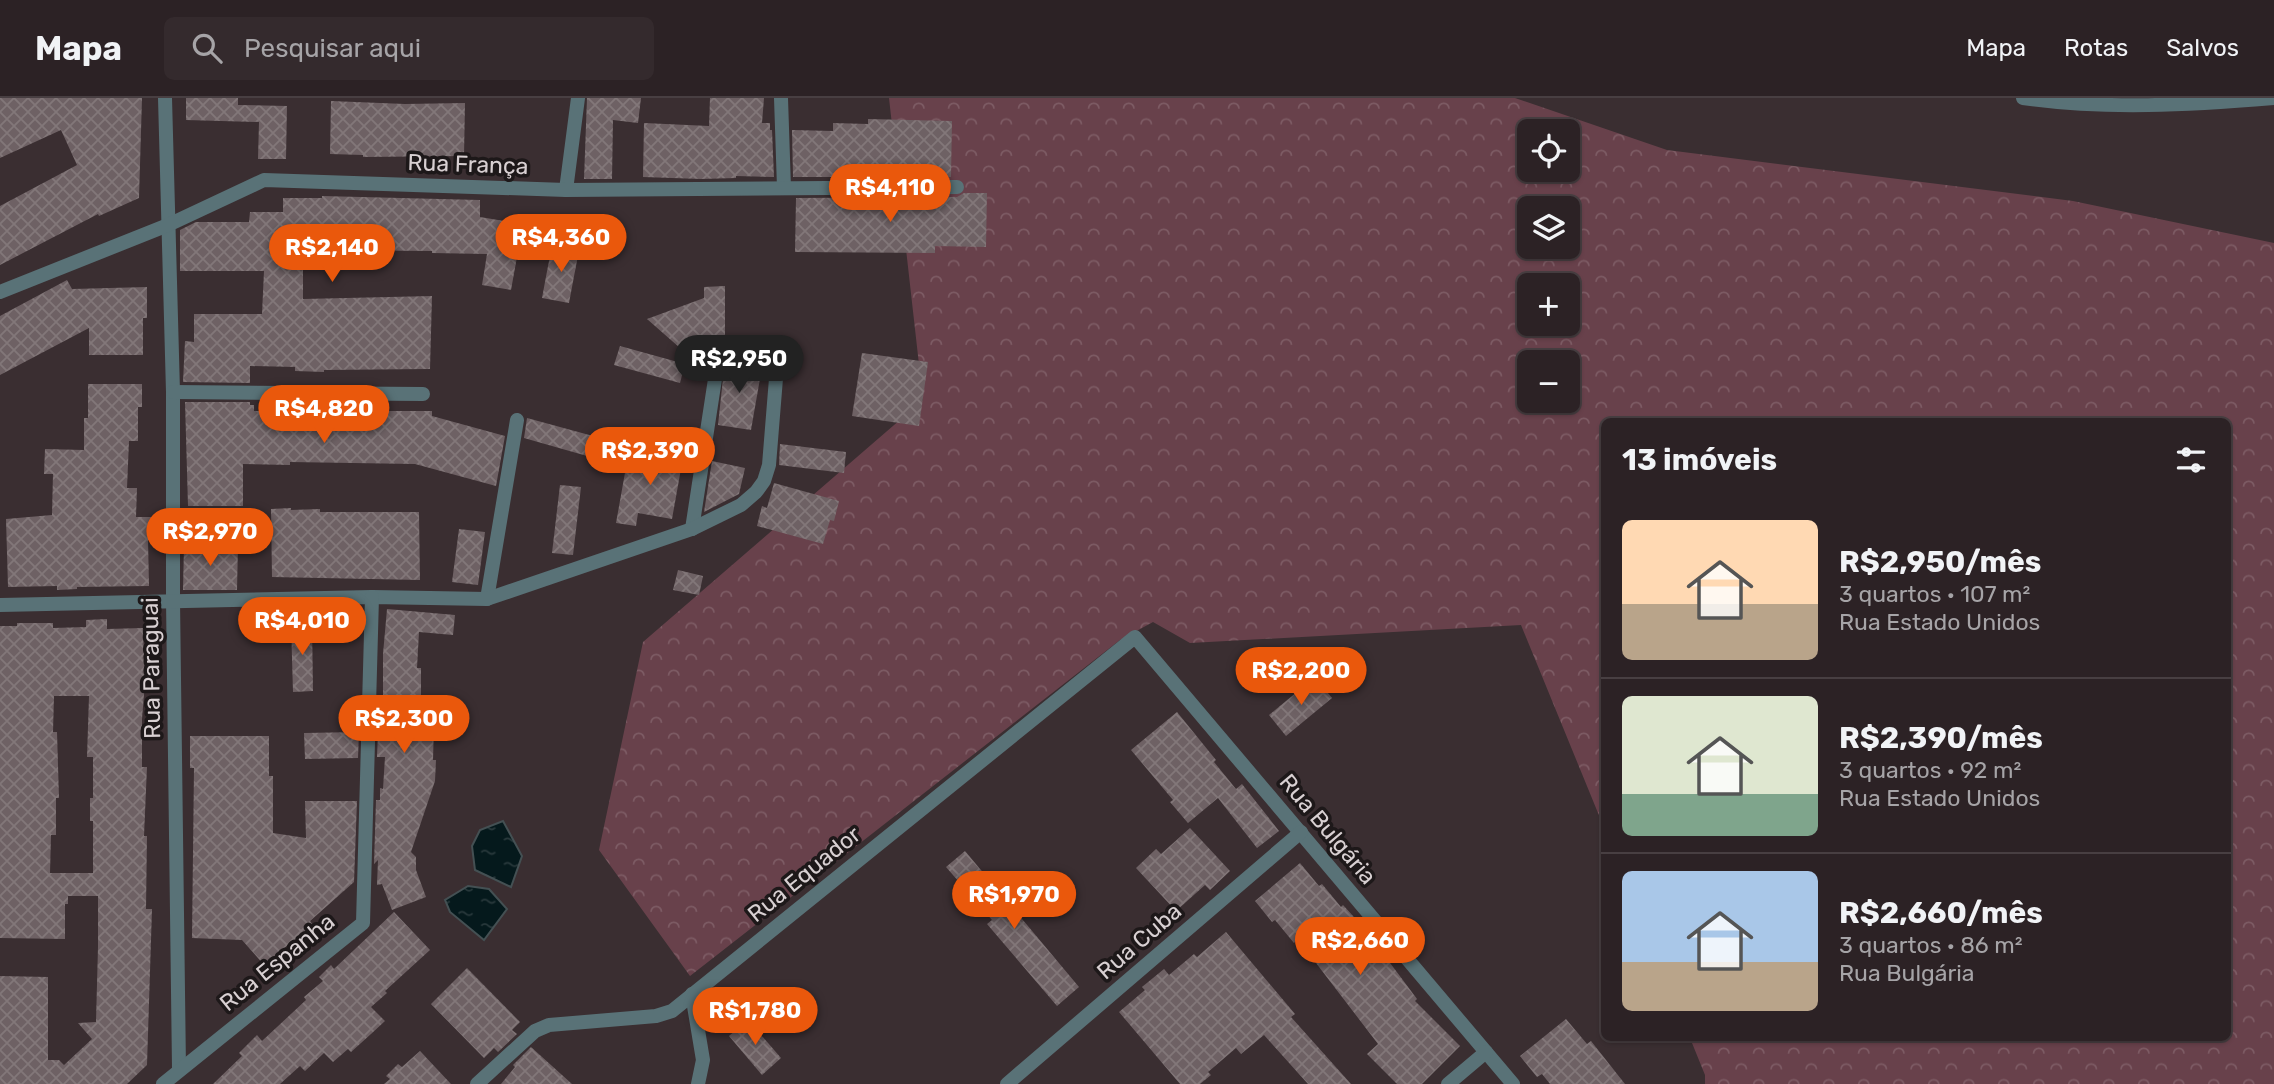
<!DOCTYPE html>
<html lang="pt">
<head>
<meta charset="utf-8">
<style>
	body { margin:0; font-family:Rubik,sans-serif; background:#342a2d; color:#f1f3f6; height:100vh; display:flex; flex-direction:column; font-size:26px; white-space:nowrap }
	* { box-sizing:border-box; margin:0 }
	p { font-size:23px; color:#a6a4a7 }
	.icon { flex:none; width:38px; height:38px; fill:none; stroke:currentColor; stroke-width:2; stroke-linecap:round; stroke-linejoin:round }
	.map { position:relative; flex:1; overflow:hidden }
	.drawer { position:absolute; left:1601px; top:320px; width:630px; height:623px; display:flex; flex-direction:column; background:#2c2225; border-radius:10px; box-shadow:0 2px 5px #0004,0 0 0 2px #483f42 }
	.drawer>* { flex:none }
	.tools { position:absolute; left:1517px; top:21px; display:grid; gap:14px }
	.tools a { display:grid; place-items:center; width:63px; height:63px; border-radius:10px; background:#2c2225; box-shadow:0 2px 5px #0004,0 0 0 2px #483f42; font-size:35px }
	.price { position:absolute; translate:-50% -60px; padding:0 16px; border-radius:24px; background:#ea580c; color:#fff; font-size:23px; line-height:46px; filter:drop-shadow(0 2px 4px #0008) }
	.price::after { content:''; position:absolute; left:50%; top:42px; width:21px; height:16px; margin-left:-10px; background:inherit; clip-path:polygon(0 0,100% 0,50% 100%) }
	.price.active { background:#222; color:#fff }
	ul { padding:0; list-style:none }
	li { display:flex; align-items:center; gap:21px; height:175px; padding:0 21px }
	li+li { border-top:2px solid #483f42 }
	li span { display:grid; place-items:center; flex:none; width:196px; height:140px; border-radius:10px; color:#555 }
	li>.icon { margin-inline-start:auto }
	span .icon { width:84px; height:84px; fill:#fffc; stroke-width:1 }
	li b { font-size:30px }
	h2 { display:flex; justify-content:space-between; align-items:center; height:84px; padding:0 21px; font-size:30px }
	header { display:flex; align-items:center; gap:42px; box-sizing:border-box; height:98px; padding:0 35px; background:#2c2225; border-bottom:2px solid #483f42 }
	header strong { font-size:33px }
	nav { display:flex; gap:38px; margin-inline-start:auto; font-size:24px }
	.search { width:490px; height:63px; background:#342a2d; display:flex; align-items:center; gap:18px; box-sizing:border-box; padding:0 24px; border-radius:10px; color:#a6a4a7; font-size:26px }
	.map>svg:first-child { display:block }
</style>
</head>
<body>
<header>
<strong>Mapa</strong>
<div class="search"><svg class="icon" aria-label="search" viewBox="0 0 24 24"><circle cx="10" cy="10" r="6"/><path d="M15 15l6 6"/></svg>Pesquisar aqui</div>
<nav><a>Mapa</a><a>Rotas</a><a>Salvos</a></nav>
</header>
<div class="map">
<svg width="2274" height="986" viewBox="0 0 2274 986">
	<defs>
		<pattern id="forest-crowns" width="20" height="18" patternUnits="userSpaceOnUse" patternTransform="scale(1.75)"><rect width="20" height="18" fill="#68414b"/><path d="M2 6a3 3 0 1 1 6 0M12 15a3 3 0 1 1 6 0" fill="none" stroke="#7d5b64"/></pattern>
		<pattern id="water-ripples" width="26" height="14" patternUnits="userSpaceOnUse" patternTransform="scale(1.75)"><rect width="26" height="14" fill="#05191c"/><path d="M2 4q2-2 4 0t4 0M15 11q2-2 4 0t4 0" fill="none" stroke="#29393c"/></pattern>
		<pattern id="building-cross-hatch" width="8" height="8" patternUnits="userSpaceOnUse" patternTransform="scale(1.75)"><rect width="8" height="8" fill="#6e6164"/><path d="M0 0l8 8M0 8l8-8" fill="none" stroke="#827779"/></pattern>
	</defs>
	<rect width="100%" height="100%" fill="#3a2e31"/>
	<!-- forest -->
	<path fill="url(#forest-crowns)" fill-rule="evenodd" d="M889 0H1515L1667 52 2073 103 2274 145V986H1705V977L1690 940H2228V324H1605V732L1521 527 1190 545 1153 524 1120 542 690 878 599 752 643 544 923 302ZM1530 33H1568V72H1530ZM1530 110H1568V149H1530ZM1530 187H1568V226H1530ZM1530 264H1568V303H1530Z"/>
	<!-- water -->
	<g fill="url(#water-ripples)" stroke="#445053" stroke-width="2">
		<path d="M503 723 522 758 511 789 475 772 472 748 480 732Z"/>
		<path d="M468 788 489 791 507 811 484 842 450 814 445 802Z"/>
	</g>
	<!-- building -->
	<g fill="url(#building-cross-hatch)" fill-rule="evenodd">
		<path d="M0 0H142L139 100 99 118 98 116 0 167V108L77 67 61 32 0 60Z"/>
		<path d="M186 0H238V7L287 8 286 61H258L259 24 186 22Z"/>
		<path d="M587 0H641L638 25 613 22 612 81H584Z"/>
		<path d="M710 0H764L762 25H770V32H772L774 79 736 78V80L701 81 643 79 644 25 709 28Z"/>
		<path d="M331 3 405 6 465 5 464 58 363 59V57L330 56Z"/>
		<path d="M868 21 952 23 951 79H793L792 32 833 33V25L868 26Z"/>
		<path d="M964 95H987L986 149 935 148V155L795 154 796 100 957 99Z"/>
		<path d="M322 98 480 102V119L523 126 511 192 482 187 487 156 432 155V153L303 152V201L432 198 430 271 324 272V274L295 273V269L250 268V285L183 284 185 243 194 244V216H262L264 173H180V132L196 124H249L250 114H283V100H322Z"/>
		<path d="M552 147 579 152 569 205 542 200Z"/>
		<path d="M67 182 72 191 147 189V220H143V257H89V230L0 277V218Z"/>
		<path d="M725 188V257H688L647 221 704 200V189Z"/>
		<path d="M620 248 685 266 680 285 614 267Z"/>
		<path d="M862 255 928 264 919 328 852 318Z"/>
		<path d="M725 262 762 269 751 332 718 327Z"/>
		<path d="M88 286H142V309H138V343H129L127 390H137L136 419H158V442H148L149 488 77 489V491L57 492V488L8 489 6 421 52 417 53 376H44L45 351 84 352V320H88Z"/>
		<path d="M185 304H250V307H254V313H432V318L505 338 496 388 415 366 290 364V367L243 366V408H188Z"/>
		<path d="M527 320 593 338 587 358 524 340Z"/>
		<path d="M780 346 846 354 844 375 779 367Z"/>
		<path d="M664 350 684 354 672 421 638 415 636 428 616 425 628 358 662 363Z"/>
		<path d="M712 363 745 370 739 396 704 414Z"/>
		<path d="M774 385 839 403 834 423 830 422 823 446 757 428 762 408 767 410Z"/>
		<path d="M560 387 581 389 573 457 552 455Z"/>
		<path d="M291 410V412L320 411V414H419L420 482 272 479 271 411Z"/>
		<path d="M459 431 485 434 478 487 452 484Z"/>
		<path d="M184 447 238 448 237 492H183Z"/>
		<path d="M678 472 703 478 699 497 673 492Z"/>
		<path d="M387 511 455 517 453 537 419 534 417 570H421V627L434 628 433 662H436L435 683 411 754 416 759V772L426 799 392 812 382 786 377 787 378 762 374 766 376 702H380V690L383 691 385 659H377L378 634H383V556Z"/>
		<path d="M107 521V531L143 530 145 584 142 621V669H147L144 738H147L146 811H152L147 967 127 986H0V878L48 879V962H59L64 967 92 941 78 925 96 924 98 849V798H68V806H65V841L0 840V528H17V525H53V530L86 529V522ZM54 598H89L87 659H93V700H90V723H93V775H50L51 737H56V700H59L57 634H53Z"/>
		<path d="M312 525 313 593 293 594 291 526Z"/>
		<path d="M1315 579 1332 600 1286 638 1269 617Z"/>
		<path d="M1177 614 1216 662 1214 664 1236 691 1242 686 1279 733 1257 750 1218 700 1188 725 1170 704 1173 702 1131 652Z"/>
		<path d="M359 634 358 660 305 661 304 635Z"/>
		<path d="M190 638H269V678H273V735L306 740 305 703H357L354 784 310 823 313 827 295 844 293 842 265 868 242 842 192 840 194 670H190Z"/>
		<path d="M1190 730 1230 773 1210 792 1205 787 1176 813 1136 770 1156 751 1161 756Z"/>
		<path d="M965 753 1079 889 1057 908 987 826 992 822 946 769Z"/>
		<path d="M1300 765 1319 788 1322 786 1341 809 1343 807 1364 830 1417 901 1415 903 1460 948 1422 986H1397L1367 956 1378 946 1316 865 1296 843 1294 845 1275 822 1272 824 1255 803Z"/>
		<path d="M394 814 430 852 385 893 387 895 371 909 385 923 371 936 351 954 348 951 333 964 324 955 305 973 300 968 280 986H213L242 958 239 955 257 937 262 943 306 902 304 899 323 883 319 879 331 867 334 871Z"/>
		<path d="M1226 834 1295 916 1291 919 1351 986H1308L1264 937 1241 956 1236 950 1208 974 1211 977 1200 986H1180L1119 914 1145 892 1142 889 1164 871 1169 877 1194 856 1197 859Z"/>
		<path d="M467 870 520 924 512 932 517 936 498 954 494 950 484 960 431 906Z"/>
		<path d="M1566 921 1587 946 1591 943 1625 986H1550L1542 976 1537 979 1520 958Z"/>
		<path d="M748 922 781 960 762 977 729 938Z"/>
		<path d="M531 949 572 986H501L515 969 513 967Z"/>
		<path d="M420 953 451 986H384L390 981 386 978 398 966 402 969Z"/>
	</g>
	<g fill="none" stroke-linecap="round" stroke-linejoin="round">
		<!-- minor -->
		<g stroke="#597277" stroke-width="14">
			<path d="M165 0 173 294V502L179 971"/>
			<path d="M781 0 784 90"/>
			<path d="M2023 0C2105 12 2191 7 2274 0"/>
			<path d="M566 92 578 0"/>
			<path d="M0 194 168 127 264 82 566 92 957 89"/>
			<path d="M173 294 423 296"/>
			<path d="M692 431 715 281"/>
			<path d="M487 501 517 322"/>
			<path d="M0 507 372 499 487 501 692 431 741 407 756 394 764 383 769 367 777 268"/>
			<path d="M692 896 703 962 698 986"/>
			<path d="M163 986 363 825 372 499"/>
			<path d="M477 986 535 933 549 927 656 918 672 913 1135 539 1513 986"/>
			<path d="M1007 986 1301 734"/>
			<path d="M1448 986 1486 954"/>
		</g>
	</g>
	<g text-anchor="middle" stroke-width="7" stroke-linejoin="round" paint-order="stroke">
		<!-- street labels -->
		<g font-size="23" fill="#d8d0d2" stroke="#1d1819">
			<text transform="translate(468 66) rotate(2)" y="8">Rua França</text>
			<text transform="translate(151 570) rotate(-91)" y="8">Rua Paraguai</text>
			<text transform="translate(1328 731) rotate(50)" y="8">Rua Bulgária</text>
			<text transform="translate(804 776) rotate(-39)" y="8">Rua Equador</text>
			<text transform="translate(1139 843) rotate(-41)" y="8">Rua Cuba</text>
			<text transform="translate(277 864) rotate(-39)" y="8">Rua Espanha</text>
		</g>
	</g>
</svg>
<div class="tools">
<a><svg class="icon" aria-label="locate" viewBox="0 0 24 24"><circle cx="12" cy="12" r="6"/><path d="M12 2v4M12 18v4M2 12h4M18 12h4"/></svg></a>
<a><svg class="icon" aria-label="layers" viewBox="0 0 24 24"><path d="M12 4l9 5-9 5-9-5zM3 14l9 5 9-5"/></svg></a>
<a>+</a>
<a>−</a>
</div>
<b class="price" style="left:890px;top:126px">R$4,110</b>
<b class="price" style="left:561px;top:176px">R$4,360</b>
<b class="price" style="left:332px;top:186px">R$2,140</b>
<b class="price active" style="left:739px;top:297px">R$2,950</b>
<b class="price" style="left:324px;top:347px">R$4,820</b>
<b class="price" style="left:650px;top:389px">R$2,390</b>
<b class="price" style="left:210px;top:470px">R$2,970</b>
<b class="price" style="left:302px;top:559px">R$4,010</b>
<b class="price" style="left:1301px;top:609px">R$2,200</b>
<b class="price" style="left:404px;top:657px">R$2,300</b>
<b class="price" style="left:1014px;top:833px">R$1,970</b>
<b class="price" style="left:1360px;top:879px">R$2,660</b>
<b class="price" style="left:755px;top:949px">R$1,780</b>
<section class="drawer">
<h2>13 imóveis<svg class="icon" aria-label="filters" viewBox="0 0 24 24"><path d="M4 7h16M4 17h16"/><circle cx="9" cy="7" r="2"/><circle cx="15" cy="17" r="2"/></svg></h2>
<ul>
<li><span style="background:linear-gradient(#ffd9b3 60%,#b9a48a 0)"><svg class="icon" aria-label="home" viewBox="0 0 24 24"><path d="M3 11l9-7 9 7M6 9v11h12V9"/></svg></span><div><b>R$2,950/mês</b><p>3 quartos · 107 m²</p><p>Rua Estado Unidos</p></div></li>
<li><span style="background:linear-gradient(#dfe7d0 70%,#7fa58c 0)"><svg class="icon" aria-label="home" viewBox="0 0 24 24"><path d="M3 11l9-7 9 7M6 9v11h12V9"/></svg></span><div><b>R$2,390/mês</b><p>3 quartos · 92 m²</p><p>Rua Estado Unidos</p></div></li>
<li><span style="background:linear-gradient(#a9c7e8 65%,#b9a48a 0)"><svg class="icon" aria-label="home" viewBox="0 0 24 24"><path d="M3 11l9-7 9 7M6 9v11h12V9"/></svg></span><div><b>R$2,660/mês</b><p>3 quartos · 86 m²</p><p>Rua Bulgária</p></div></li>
</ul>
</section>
</div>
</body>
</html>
